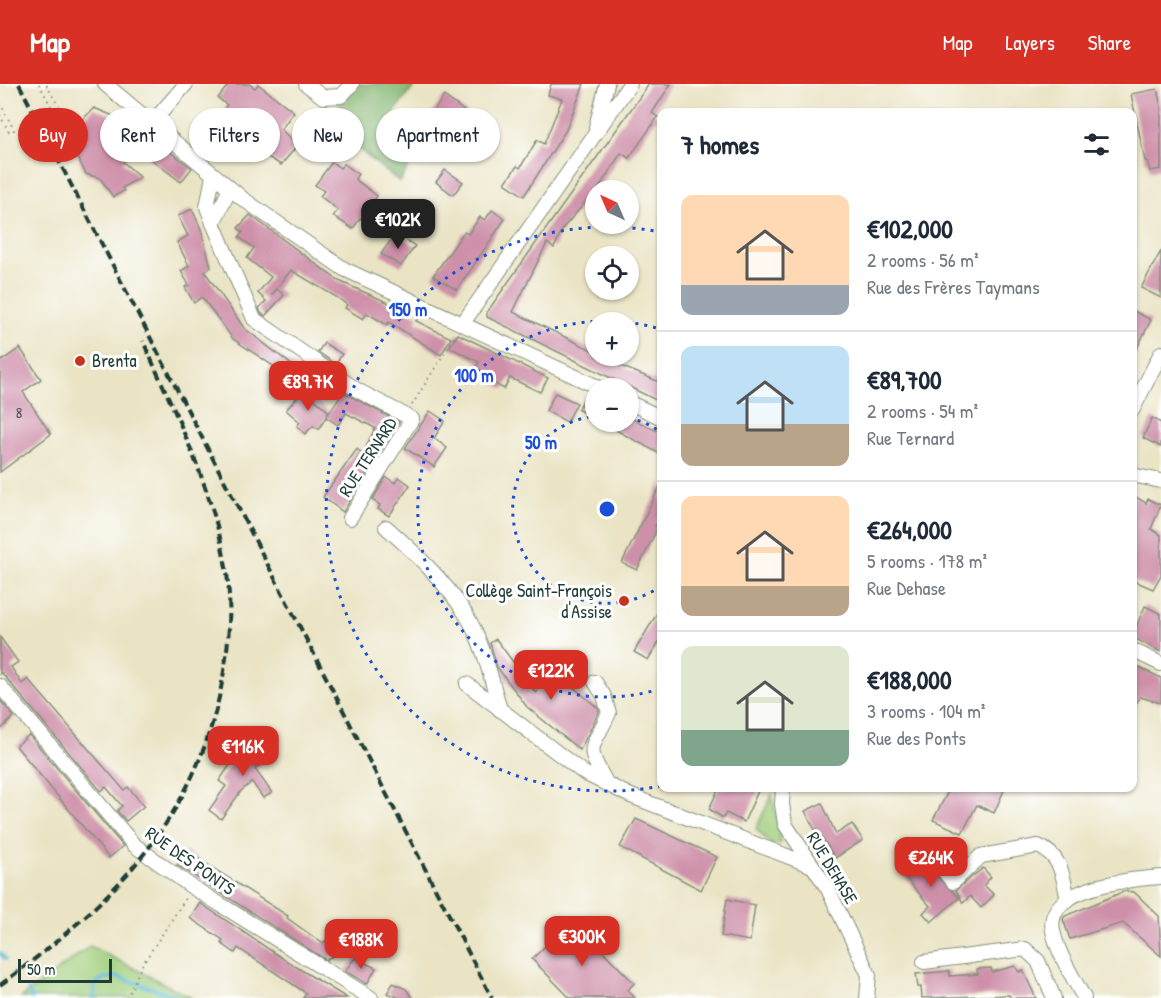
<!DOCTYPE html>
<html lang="en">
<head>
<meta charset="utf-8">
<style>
	body { margin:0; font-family:"Patrick Hand",sans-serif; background:#f2f2f3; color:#1f2937; height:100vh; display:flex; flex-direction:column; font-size:22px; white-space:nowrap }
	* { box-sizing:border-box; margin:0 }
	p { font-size:20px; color:#747a83 }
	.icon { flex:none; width:33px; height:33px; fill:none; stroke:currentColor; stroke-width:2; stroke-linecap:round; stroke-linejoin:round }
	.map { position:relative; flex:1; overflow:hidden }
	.panel { position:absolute; left:657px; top:24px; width:480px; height:684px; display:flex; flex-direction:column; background:#fff; border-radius:12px; box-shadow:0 2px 4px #0004 }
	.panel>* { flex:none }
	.top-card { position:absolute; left:18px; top:24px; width:549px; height:54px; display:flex; gap:12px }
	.needle { width:39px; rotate:316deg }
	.fabs { position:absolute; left:585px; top:96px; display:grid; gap:12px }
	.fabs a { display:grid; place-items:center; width:54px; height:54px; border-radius:50%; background:#fff; box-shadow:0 2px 4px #0004; font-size:30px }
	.scale { position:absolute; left:18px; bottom:15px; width:94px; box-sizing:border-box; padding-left:6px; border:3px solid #1f3d34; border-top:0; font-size:16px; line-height:21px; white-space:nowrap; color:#1f3d34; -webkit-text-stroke:4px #fff; paint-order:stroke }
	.price { position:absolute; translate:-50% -51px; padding:0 14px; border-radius:12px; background:#d93025; color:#fff; font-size:20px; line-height:39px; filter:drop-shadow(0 2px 3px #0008) }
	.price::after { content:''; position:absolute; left:50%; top:36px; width:18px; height:14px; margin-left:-9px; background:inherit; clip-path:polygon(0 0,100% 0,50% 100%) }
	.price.selected { background:#222; color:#fff }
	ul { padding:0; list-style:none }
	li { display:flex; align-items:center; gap:18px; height:150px; padding:0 24px }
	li+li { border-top:2px solid #e0e1e3 }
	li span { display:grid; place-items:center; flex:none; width:168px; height:120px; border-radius:12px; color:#555 }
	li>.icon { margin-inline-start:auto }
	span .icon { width:72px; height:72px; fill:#fffc; stroke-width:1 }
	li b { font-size:26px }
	h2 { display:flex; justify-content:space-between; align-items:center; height:72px; padding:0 24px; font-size:26px }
	.tag { padding:0 21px; border-radius:27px; background:#fff; box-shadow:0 2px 4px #0004; font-size:21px; line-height:54px }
	.tag.selected { background:#d93025; color:#fff }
	header { display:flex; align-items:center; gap:36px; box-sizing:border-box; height:84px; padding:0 30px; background:#d93025; color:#fff }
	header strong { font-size:28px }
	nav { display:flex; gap:33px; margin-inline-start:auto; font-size:21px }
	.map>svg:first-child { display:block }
</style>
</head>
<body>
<header>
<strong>Map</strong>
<nav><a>Map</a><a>Layers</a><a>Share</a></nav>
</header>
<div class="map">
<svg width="1161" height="914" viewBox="0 0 1161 914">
	<rect width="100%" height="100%" fill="#fff"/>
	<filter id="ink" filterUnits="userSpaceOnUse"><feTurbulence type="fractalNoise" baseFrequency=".0167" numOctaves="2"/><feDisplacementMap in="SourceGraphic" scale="12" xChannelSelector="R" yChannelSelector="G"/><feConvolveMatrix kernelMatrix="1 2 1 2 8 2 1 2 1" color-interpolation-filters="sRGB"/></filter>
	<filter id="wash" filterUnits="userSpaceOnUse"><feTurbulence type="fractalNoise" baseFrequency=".008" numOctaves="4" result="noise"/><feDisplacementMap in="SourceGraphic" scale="24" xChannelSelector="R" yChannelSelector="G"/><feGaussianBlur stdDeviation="1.35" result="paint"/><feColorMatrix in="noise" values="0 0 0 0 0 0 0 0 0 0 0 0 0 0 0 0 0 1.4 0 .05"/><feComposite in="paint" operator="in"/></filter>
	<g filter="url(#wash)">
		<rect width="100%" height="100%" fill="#eae4c5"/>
		<!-- green -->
		<g fill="#a1cf7d" stroke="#608658" stroke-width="1.5">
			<path d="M772 711 781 759 772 761 756 745Z"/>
			<path d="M90 862 192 914H21Z"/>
		</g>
		<!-- forest -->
		<path fill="#80b26c" stroke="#507850" stroke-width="1.5" d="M358 0H416L389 35 414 73 400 98 332 44 330 32Z"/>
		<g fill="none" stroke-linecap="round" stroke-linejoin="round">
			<!-- stream -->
			<g stroke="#55b8d4" stroke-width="4">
				<path d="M0 869 5 875"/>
				<path d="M28 907 32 914"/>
				<path d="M94 914V902C101 894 107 893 118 893L181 914"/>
			</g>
		</g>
		<g id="blocks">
			<!-- building -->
			<g fill="#ce8fa9">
				<path d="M229 0H249L255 4 258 0 294 28 281 45 297 62 281 81 261 69 264 65 255 59 257 56 248 49 250 47 224 25 227 21 218 14Z"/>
				<path d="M551 0H584L566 46 524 112 505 99 517 82 520 84 537 56 544 60 562 15 548 11Z"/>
				<path d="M649 0H671L652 29 658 33 629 74 621 69 591 116 589 114 563 144 554 164 547 159 513 228 594 267 596 272 662 299V319L487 233V228Z"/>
				<path d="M1157 5 1161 23V85L1150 87 1147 77H1145L1131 10Z"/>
				<path d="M444 12 471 32 453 57 426 38Z"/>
				<path d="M94 24 111 31 116 36 121 33 127 36 192 84 181 98 135 63 123 78 140 93 122 104 124 107 113 113 100 94 86 90 68 53 87 45 81 37Z"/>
				<path d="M332 78 340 84 344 80 358 90 355 95 377 112 371 121 375 125 366 138 360 134 353 145 333 132 338 126 320 112 324 107 315 101Z"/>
				<path d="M445 86 463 98 453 111 436 98Z"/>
				<path d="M192 125 201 145 211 183 205 188 244 244 301 288 308 283 317 290 306 304 233 255 202 213 194 219 185 203 189 201 181 187 189 182 177 158 188 152 178 132Z"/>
				<path d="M492 126 505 135 457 206 433 192 464 148 468 150 480 133 485 136Z"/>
				<path d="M250 131 339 197 419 232 416 237 451 254 441 271 389 238 387 241 367 229 363 235 345 224 347 221 338 214 291 186 271 212 277 205 284 211 265 232 261 229 259 224 266 217 258 209 271 193 247 174 254 164 239 153 243 148 238 144Z"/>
				<path d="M396 149 415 162 401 182 381 170Z"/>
				<path d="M1161 167V214L1141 204Z"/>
				<path d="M1132 226 1151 236 1132 274Z"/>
				<path d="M458 250 548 294 540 308 510 294 504 305 474 288 479 278 449 263Z"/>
				<path d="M324 259 342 270 336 280 318 268Z"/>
				<path d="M20 264 41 295 23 308 51 350 0 388V278Z"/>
				<path d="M304 306 329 328 319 345 313 342 305 350 297 342 300 338 286 326Z"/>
				<path d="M343 308 399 338 343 428 323 413 357 365 363 370 375 344 346 329 338 341 326 333Z"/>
				<path d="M555 309 577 319 567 338 546 327Z"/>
				<path d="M585 312 596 317V334L578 326Z"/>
				<path d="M430 327 445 337 434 354 447 364 434 383 405 364Z"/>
				<path d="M628 333 662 349V371L601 338H628Z"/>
				<path d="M1152 334 1161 339V363L1143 354Z"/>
				<path d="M386 393 395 399 399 393 410 401 389 432 378 425 380 421 372 416Z"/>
				<path d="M662 398V427L655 442 658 443 637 486 622 479Z"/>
				<path d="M1132 411 1146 419 1148 415 1161 421 1151 445 1161 451V491L1153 505 1132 496Z"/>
				<path d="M662 521V553L648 576 634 568Z"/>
				<path d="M1145 522 1161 530V568L1132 553Z"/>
				<path d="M0 553 18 578 11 583 22 600 28 595 124 706 128 703 144 722 126 737 117 727 122 722 106 703 101 707 2 589 0 590Z"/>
				<path d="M496 555 536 609 547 596 553 601 560 592 598 624 599 628 580 666 527 623 497 583 490 559Z"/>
				<path d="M1132 580 1161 594V619L1140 613 1132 626Z"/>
				<path d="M0 616 14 633 0 646Z"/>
				<path d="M29 651 123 762 109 774 16 662Z"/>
				<path d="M265 654 276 668 255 685 272 709 263 714 252 698 241 707 221 735 209 726 226 702 219 697 230 681Z"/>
				<path d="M719 704H752L758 707 744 738 726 729 723 734 709 725Z"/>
				<path d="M950 704H1005L994 729 977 721 962 749 933 736Z"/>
				<path d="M822 719 836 750 852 740 863 756 835 774 817 745 815 746 805 727Z"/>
				<path d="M636 735 717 773 701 806 620 763Z"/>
				<path d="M186 767 288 832 287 834 322 859 344 848 351 860 326 876 177 781Z"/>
				<path d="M931 768 936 774 930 780 932 787 959 814 931 838 923 829 930 822 904 792Z"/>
				<path d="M983 784 991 793 984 801 994 811 981 824 970 812 963 819 956 806Z"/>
				<path d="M1125 807 1134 808 1159 832 1161 872 1123 839 1070 855 1063 835 1065 832Z"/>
				<path d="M727 815 755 821 750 857 721 852Z"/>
				<path d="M200 819 285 876 347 914H303L306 909 238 864 235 869 221 859 223 856 190 834Z"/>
				<path d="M572 836 634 899 628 906 635 914H570L532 875Z"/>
				<path d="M355 874 376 884 367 900 345 887Z"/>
				<path d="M1015 882 1019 888 1023 886 1036 914H1011L1009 911 922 914 921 903H918L916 890 949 887 950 892 978 890 977 885 991 884 992 888Z"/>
				<path d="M393 899 406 905 413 914H400L387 909Z"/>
			</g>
		</g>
	</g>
	<g filter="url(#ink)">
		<use href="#blocks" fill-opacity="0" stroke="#84907c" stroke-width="1.5"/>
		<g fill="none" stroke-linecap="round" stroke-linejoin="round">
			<defs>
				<g id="minor">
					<path d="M105 0 243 115 344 185 600 304"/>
					<path d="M306 0 323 13 341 12 352 0"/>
					<path d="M152 39 186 0"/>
					<path d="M596 43 607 0"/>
					<path d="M213 92 207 123 213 139 230 105"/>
					<path d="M213 139 254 235 357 306 412 335 350 434"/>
					<path d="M463 239 630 0"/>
					<path d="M628 318 662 334"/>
					<path d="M1132 327 1161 269"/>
					<path d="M1132 391 1161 397"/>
					<path d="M386 443C415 469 444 496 465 529 483 557 491 594 500 626"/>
					<path d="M1132 566 1161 580"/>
					<path d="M595 598 604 612 609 629C591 668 584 660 607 700"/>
					<path d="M467 600 584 689 631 712 810 781"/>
					<path d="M0 602 134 761 192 803 371 914"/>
					<path d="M783 704 782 720 785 740 828 805 869 891 867 914"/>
					<path d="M939 782 953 798 981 772 1038 762C1062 772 1063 793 1068 816"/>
					<path d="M924 878 1025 865 1038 877 1054 914"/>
					<path d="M1084 914C1073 893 1058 870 1053 847 1043 802 1134 795 1161 793"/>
				</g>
			</defs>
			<!-- minor casing -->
			<use href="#minor" stroke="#84907c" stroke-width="16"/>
			<!-- path -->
			<g stroke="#84907c" stroke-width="2" stroke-dasharray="1.5 4.5" stroke-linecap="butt">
				<path d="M39 0 53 26 59 23 46 0"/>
				<path d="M0 19 14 46 9 48 0 31"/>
				<path d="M412 321 455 252"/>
				<path d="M127 914 142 881 186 814"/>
			</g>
			<!-- minor -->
			<use href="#minor" stroke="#fff" stroke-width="14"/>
			<!-- rail -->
			<g stroke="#1f3d34" stroke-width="4" stroke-dasharray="9 4.5" stroke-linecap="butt">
				<path d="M19 0 492 914"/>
				<path d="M0 901C108 822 193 741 221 604 229 563 233 519 225 478 212 402 174 327 143 257"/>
			</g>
		</g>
	</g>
	<!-- distance rings -->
	<g fill="none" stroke="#1d4ed8" stroke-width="3" stroke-dasharray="3 6">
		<path d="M661 502A94 94 0 1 1 595 332M629 334A94 94 0 0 1 661 348"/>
		<path d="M660 605A188 188 0 1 1 660 245"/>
		<path d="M661 702A282 282 0 1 1 661 148"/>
	</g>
	<!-- markers -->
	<g fill="#c8321e" stroke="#fff" stroke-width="2">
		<circle cx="80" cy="277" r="6"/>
		<circle cx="624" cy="517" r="6"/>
	</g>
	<g text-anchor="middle" stroke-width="6" stroke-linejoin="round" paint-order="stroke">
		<!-- number labels -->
		<g font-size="15" fill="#4b5251">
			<text x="19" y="334">8</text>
		</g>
		<!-- poi labels -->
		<g font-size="18" fill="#1f3d34" stroke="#fff" text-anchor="start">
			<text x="92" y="283">Brenta</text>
			<text x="612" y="513" text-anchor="end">Collège Saint-François<tspan x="612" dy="21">d'Assise</tspan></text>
		</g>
		<!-- street labels -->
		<g font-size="18" fill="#1f3d34" stroke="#fff">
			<text transform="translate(368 373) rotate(-57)" y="6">RUE TERNARD</text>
			<text transform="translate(190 777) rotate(35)" y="6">RUE DES PONTS</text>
			<text transform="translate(832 784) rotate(59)" y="6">RUE DEHASE</text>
		</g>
	</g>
	<circle cx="607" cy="425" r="9" fill="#1d4ed8" stroke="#fff" stroke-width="3"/>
	<g font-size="18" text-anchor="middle" font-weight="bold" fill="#1d4ed8" stroke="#fff" stroke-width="6" stroke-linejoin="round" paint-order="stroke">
		<text x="408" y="232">150 m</text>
		<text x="474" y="298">100 m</text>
		<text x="541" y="365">50 m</text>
	</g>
</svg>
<div class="fabs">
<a><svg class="needle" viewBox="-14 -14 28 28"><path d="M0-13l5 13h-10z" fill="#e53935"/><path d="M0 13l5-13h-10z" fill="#747a83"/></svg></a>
<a><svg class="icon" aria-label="locate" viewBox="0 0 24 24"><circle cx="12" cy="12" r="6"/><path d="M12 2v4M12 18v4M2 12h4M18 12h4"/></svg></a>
<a>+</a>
<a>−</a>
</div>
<div class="scale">50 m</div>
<b class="price selected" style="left:398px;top:166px">€102K</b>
<b class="price" style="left:308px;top:328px">€89.7K</b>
<b class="price" style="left:551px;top:617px">€122K</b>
<b class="price" style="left:243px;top:693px">€116K</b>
<b class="price" style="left:931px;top:804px">€264K</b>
<b class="price" style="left:582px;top:883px">€300K</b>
<b class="price" style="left:361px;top:886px">€188K</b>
<div class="top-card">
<a class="tag selected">Buy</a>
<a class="tag">Rent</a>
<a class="tag">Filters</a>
<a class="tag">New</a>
<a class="tag">Apartment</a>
</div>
<section class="panel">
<h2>7 homes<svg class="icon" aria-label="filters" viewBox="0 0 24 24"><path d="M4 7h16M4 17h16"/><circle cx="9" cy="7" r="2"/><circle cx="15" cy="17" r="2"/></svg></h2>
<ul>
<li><span style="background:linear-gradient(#ffd9b3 75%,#9aa5b1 0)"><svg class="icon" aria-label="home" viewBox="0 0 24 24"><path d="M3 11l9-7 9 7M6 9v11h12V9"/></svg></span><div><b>€102,000</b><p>2 rooms · 56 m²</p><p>Rue des Frères Taymans</p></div></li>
<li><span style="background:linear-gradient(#bfe0f5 65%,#b9a48a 0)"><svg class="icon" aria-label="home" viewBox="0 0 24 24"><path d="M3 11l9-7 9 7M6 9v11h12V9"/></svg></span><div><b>€89,700</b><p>2 rooms · 54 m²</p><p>Rue Ternard</p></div></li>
<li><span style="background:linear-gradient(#ffd9b3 75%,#b9a48a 0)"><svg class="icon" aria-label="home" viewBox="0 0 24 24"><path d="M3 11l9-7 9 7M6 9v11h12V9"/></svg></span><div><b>€264,000</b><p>5 rooms · 178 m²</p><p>Rue Dehase</p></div></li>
<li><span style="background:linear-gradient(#dfe7d0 70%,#7fa58c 0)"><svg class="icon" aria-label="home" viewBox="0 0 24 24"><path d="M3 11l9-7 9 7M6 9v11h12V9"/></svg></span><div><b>€188,000</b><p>3 rooms · 104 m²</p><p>Rue des Ponts</p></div></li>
</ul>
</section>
</div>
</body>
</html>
